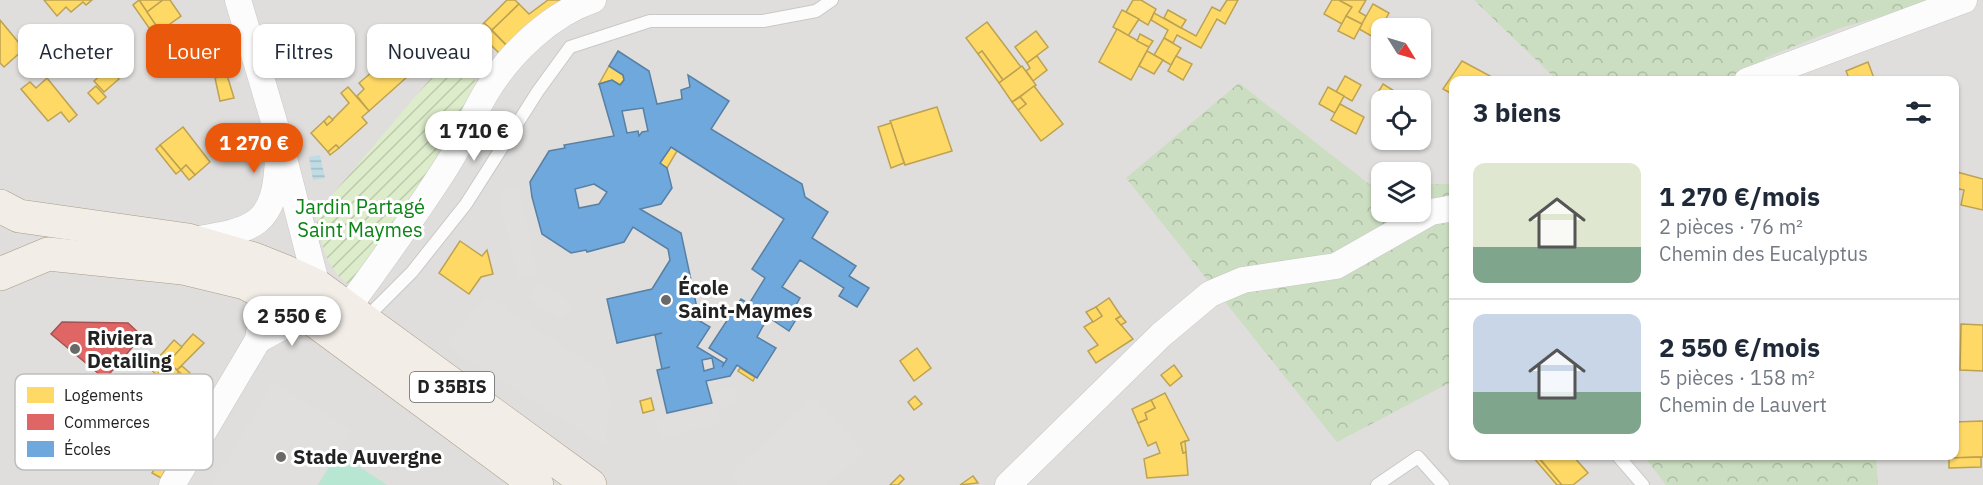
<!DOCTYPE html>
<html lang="fr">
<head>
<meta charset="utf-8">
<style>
	body { margin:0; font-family:"IBM Plex Sans",sans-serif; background:#f6f6f7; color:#1f2937; height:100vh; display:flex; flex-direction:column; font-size:22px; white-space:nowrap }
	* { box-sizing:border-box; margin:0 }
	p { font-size:20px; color:#747a83 }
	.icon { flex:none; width:33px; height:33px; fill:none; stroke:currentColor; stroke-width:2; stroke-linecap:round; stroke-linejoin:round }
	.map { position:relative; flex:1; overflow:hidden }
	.details { position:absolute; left:1449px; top:76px; width:510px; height:384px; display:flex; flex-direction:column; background:#fff; border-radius:12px; box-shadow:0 2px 4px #0004 }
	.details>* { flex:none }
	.top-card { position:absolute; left:18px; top:24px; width:570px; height:54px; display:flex; gap:12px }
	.needle { width:39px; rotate:127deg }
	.buttons { position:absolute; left:1371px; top:18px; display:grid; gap:12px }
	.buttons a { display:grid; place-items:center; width:60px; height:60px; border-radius:12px; background:#fff; box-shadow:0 2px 4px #0004; font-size:30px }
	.price { position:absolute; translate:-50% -51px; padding:0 14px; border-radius:21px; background:#fff; color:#222; font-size:20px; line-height:39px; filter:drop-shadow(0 2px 3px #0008) }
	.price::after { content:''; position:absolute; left:50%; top:36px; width:18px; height:14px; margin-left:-9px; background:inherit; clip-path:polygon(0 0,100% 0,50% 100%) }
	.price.selected { background:#ea580c; color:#fff }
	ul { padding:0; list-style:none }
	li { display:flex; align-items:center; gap:18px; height:150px; padding:0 24px }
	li+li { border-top:2px solid #e0e1e3 }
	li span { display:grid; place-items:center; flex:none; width:168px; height:120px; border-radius:12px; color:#555 }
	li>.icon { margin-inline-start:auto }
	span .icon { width:72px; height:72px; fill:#fffc; stroke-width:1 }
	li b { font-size:26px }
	h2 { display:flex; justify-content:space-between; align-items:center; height:72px; padding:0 24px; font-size:26px }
	.pill { padding:0 21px; border-radius:12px; background:#fff; box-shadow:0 2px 4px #0004; font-size:21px; line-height:54px }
	.pill.selected { background:#ea580c; color:#fff }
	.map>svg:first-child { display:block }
</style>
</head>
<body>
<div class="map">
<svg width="1983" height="485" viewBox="0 0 1983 485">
	<defs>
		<pattern id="forest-crowns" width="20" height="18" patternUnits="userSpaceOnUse" patternTransform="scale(1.5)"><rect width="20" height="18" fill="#cbdec1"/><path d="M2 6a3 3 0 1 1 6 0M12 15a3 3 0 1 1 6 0" fill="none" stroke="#aebea6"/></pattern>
		<pattern id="garden-furrows" width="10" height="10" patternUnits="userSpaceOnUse" patternTransform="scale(1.5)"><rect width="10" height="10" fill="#ddeccb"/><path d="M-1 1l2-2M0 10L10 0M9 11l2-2" fill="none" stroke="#bdcaae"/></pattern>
		<pattern id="water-rules" width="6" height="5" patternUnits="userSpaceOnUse" patternTransform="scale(1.5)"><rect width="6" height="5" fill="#bfdbe3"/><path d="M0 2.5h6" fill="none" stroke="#a4bcc2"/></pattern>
	</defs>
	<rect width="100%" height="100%" fill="#f0eeeb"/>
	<!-- residential -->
	<path fill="#dfdedc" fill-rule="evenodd" d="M0 0H1983V485H0ZM1382 28H1420V68H1382ZM1454 81H1954V456H1454ZM1382 100H1420V140H1382ZM1382 172H1420V212H1382Z"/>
	<!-- forest -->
	<g fill="url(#forest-crowns)">
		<path d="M1474 0H1941L1840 28 1765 58 1758 81H1558Z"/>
		<path d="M1239 83 1369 184H1381L1382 212H1420L1421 184H1453V381L1337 442 1126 178Z"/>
		<path d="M1644 456H1876L1878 485H1666Z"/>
	</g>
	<!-- garden -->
	<path fill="url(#garden-furrows)" d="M447 59 483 87 354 289C325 269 323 247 315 215Z"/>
	<!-- pitch -->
	<path fill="#b7e6d2" d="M338 453 387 485H318Z"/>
	<!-- parking -->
	<g fill="#e0dfde">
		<path d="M518 187 538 273 517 278 498 191Z"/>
		<path d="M540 282 574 304 562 321 529 299Z"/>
		<path d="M487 297 604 372 610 397 605 446 445 345Z"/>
		<path d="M274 383 351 429 316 485H211Z"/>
		<path d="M734 387 738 404 718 409 722 423 660 438 656 419 716 405 713 392Z"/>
		<path d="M815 397 864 453 828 485H739L729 474Z"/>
	</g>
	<!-- water -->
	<path fill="url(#water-rules)" d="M320 155 325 178 313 180 309 157Z"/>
	<!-- homes -->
	<g fill="#ffd966" stroke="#bda252" stroke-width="1.5">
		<path d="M44 0H92L86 5 83 2 71 12 66 7 57 16Z"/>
		<path d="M139 0H163L147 12Z"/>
		<path d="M139 0 160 31 154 35 133 5Z"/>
		<path d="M163 0H170L181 16 160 31 147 12Z"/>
		<path d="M507 0H515L519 4 492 30 484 23Z"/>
		<path d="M548 0H570L512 51 492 30 519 4 529 14Z"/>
		<path d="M1133 0H1141L1156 9 1148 25 1126 12Z"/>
		<path d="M1227 0H1238L1225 24 1217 19 1201 48 1177 35 1173 43 1164 38 1168 30 1151 20 1154 13 1196 36 1212 7 1220 11Z"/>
		<path d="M1332 0H1339L1352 7 1342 24 1324 14Z"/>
		<path d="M1339 0H1366L1359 12 1366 16 1362 24 1346 16 1352 7Z"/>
		<path d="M1373 4 1389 13 1375 38 1359 29Z"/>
		<path d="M1122 10 1139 19 1128 36 1113 27Z"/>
		<path d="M1168 10 1186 20 1181 28 1164 18Z"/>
		<path d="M1346 16 1362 24 1354 39 1338 31Z"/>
		<path d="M0 20 24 49 4 67 0 63Z"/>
		<path d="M987 22 1021 67 1003 80 982 51 978 54 966 38Z"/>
		<path d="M484 23 512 51 506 60 476 30Z"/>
		<path d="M1117 29 1149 47 1131 80 1099 62Z"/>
		<path d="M1036 31 1048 47 1027 63 1015 47Z"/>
		<path d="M1140 34 1153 41 1149 47 1137 41Z"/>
		<path d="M1164 38 1181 48 1171 65 1154 55Z"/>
		<path d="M221 48 227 75 219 77 212 50Z"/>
		<path d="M982 51 1003 80 999 83 978 54Z"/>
		<path d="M1147 51 1163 60 1154 74 1139 66Z"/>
		<path d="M386 53 389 57 373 71 370 67Z"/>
		<path d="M1037 56 1047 70 1033 81 1026 71 1030 68 1027 63Z"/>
		<path d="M1176 56 1192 64 1183 80 1168 71Z"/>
		<path d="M389 57 407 77 369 111 357 96 364 89 359 83 371 73 373 75 375 73 373 71Z"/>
		<path d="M1462 61 1492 77 1490 81H1454V95L1443 89Z"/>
		<path d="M1868 62 1875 81H1850L1846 71Z"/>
		<path d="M609 66 623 75 624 80 620 85 612 80 599 84Z"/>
		<path d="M1022 66 1036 85 1012 102 999 83Z"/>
		<path d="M110 67 119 79 104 92 94 81Z"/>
		<path d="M227 75 234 98 220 101 215 78Z"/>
		<path d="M1345 76 1361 85 1352 101 1336 92Z"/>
		<path d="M47 78 77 115 69 122 61 112 48 121 21 89 30 82 36 88Z"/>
		<path d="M1383 84 1399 94 1396 100H1382V106L1373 101Z"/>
		<path d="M96 86 106 97 98 104 88 93Z"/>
		<path d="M1034 86 1063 124 1041 141 1018 110 1026 104 1020 97Z"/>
		<path d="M348 87 369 111 362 117 367 123 339 148 336 145 328 152 311 133 324 121 327 125 349 103 341 93Z"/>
		<path d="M1328 87 1344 96 1335 113 1319 104Z"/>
		<path d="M1020 97 1026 104 1018 110 1012 102Z"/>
		<path d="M1340 104 1364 117 1356 134 1331 120Z"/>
		<path d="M1381 105 1382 106V127L1372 121Z"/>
		<path d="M937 107 952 151 905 165 890 121Z"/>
		<path d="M329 116 333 120 327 125 324 121Z"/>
		<path d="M891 123 904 163 891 168 878 127Z"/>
		<path d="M183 127 210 162 195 175 186 165 181 170 160 145Z"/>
		<path d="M160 145 181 170 176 174 156 149Z"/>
		<path d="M336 145 339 148 330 155 328 152Z"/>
		<path d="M671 147 677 151 667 168 660 163Z"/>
		<path d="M186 165 195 175 189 180 181 170Z"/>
		<path d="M1957 172 1983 179V210L1961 205 1964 190 1954 188Z"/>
		<path d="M460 241 482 256 487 250 493 274 481 277 469 294 439 273Z"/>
		<path d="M1109 298 1121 316 1116 319 1133 339 1096 363 1088 351 1098 345 1084 327 1102 316 1096 307Z"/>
		<path d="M1096 307 1102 316 1093 322 1086 312Z"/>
		<path d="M1121 316 1126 322 1121 325 1116 319Z"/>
		<path d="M1961 324 1983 325V371L1960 370Z"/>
		<path d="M193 334 204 343 177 370 168 362Z"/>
		<path d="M174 340 182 347 168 362 161 355Z"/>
		<path d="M917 348 931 368 914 381 900 361Z"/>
		<path d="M161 355 168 362 157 375 149 368Z"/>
		<path d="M168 362 179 372 161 391 151 381Z"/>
		<path d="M1174 365 1182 376 1170 386 1161 375Z"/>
		<path d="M182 366 190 373 186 378 177 370Z"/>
		<path d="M740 368 755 377 753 381 738 371Z"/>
		<path d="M179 372 186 378 168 398 161 391Z"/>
		<path d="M1165 393 1189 440 1181 443 1183 453 1186 452 1188 475 1147 478 1144 459 1160 453 1156 442 1148 446 1138 423 1147 419 1145 413 1155 408 1151 400Z"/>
		<path d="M915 396 922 404 914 410 908 402Z"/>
		<path d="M651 398 654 410 643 413 640 401Z"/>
		<path d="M1151 400 1155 408 1145 413 1147 419 1138 423 1132 409Z"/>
		<path d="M1983 421V457L1947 458 1954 456V422Z"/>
		<path d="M1185 441 1186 452 1183 453 1181 443Z"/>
		<path d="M163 454 171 459 161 478 152 473Z"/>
		<path d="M1532 456H1537L1562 485H1557Z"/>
		<path d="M1546 456H1573L1588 473 1573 485H1562L1541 460Z"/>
		<path d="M1981 457V467L1949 468V458Z"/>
		<path d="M900 475 904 479 898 485H890Z"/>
		<path d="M973 476 978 483 960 485 970 478Z"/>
	</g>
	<!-- shops -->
	<path fill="#e06666" stroke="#a75252" stroke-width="1.5" d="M62 322 128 323 142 336 105 379 51 334Z"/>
	<!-- schools -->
	<path fill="#6fa8dc" stroke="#5880a4" stroke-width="1.5" fill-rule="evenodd" d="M618 51 649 71 657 104 682 99 681 90 690 87 688 75 729 101 711 129 802 184 805 197 828 212 812 238 856 266 849 276 869 288 857 307 839 296 844 288 800 260 782 287 800 298 796 305 802 310 789 331 768 317 757 337 776 348 757 378 737 365 730 376 706 381 712 403 667 413 657 370 670 367 662 369 655 335 662 333 617 343 607 299 652 289 670 260 668 249 633 227 624 242 587 252 586 250 571 253 542 234 532 197 530 182 549 151 565 148 564 145 614 136 599 84 612 80 620 85 624 80 623 75 609 66ZM643 108 648 131 642 132 639 136 638 131 627 133 622 111ZM671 147 784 219 752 269 765 278 749 304 741 299 709 348 727 359 722 367 724 363 697 347 710 327 693 317 697 308 681 233 640 209 661 204 672 188 667 168 660 163ZM594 184 607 192 599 204 579 208 575 189ZM712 358 714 368 704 371 702 360Z"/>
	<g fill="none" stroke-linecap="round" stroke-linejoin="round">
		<defs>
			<g id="service">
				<path d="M364 320 412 272 466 204 538 91 570 47 650 21H763L816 11 832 0"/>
				<path d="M1618 456 1643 485"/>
				<path d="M1377 485 1418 457 1443 485"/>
			</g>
			<g id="minor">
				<path d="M238 0 278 135 317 286"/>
				<path d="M1747 81 1964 0"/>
				<path d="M192 240C254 230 276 227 278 156"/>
				<path d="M347 309C381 262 415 216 446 167 462 143 472 115 487 91 510 53 551 14 593 0"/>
				<path d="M258 340 280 328 311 318"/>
				<path d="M172 485 258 340 265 292"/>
				<path d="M1008 485 1161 335 1210 294 1243 280 1336 266 1431 212 1454 208"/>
			</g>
			<g id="primary">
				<path d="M0 206 19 216 188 240 254 259 284 271 317 286 590 485"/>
				<path d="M0 274 48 254 183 268 245 283 311 318 537 485"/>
			</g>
		</defs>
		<!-- service casing -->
		<use href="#service" stroke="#c9c8c7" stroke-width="14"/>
		<!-- minor casing -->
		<use href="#minor" stroke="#c9c8c7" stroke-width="27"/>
		<!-- primary casing -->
		<use href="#primary" stroke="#a79c86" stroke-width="34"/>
		<!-- service -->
		<use href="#service" stroke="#fdfcfc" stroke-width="12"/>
		<!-- minor -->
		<use href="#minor" stroke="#fdfcfc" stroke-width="26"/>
		<!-- primary -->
		<use href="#primary" stroke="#f3ede7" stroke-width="33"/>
	</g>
	<!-- markers -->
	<g fill="#6a6968" stroke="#fff" stroke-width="2">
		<circle cx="666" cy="300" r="6"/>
		<circle cx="75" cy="349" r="6"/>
		<circle cx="281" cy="457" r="6"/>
	</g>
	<g text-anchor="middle" stroke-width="6" stroke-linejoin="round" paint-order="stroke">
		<!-- shield labels -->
		<rect fill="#fff" stroke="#646464" stroke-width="1.5" x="410" y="372" width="84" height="30" rx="4.5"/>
		<g font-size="18" font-weight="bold" fill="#222">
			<text x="452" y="393">D 35BIS</text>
		</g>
		<!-- park labels -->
		<g font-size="20" fill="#0c8416" stroke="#fff">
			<text x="360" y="214">Jardin Partagé<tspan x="360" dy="23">Saint Maymes</tspan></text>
		</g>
		<!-- poi labels -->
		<g font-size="20" font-weight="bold" fill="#222" stroke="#fff" text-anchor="start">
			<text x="678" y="295">École<tspan x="678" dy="23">Saint-Maymes</tspan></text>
			<text x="87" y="345">Riviera<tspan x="87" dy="23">Detailing</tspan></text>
			<text x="293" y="464">Stade Auvergne</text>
		</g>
	</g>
	<!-- legend -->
	<rect x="15" y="374" width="198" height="96" rx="9" fill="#fff" stroke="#bdbdbd" stroke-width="1.5"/>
	<rect x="27" y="387" width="27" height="16" fill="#ffd966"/>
	<rect x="27" y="414" width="27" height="16" fill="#e06666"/>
	<rect x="27" y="441" width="27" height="16" fill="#6fa8dc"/>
	<g font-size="16" fill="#222">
		<text x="64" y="401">Logements</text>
		<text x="64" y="428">Commerces</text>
		<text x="64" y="455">Écoles</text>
	</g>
</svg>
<div class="buttons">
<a><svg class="needle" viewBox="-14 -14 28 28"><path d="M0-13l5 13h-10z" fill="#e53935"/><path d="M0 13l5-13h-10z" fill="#747a83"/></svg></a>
<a><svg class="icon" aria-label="locate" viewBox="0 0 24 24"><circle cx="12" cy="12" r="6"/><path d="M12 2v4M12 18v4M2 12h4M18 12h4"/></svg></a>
<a><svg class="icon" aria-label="layers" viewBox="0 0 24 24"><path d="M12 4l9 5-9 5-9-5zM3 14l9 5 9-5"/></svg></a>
</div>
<b class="price" style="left:474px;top:162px">1 710 €</b>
<b class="price selected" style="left:254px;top:174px">1 270 €</b>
<b class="price" style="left:292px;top:347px">2 550 €</b>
<div class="top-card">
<a class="pill">Acheter</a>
<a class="pill selected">Louer</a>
<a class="pill">Filtres</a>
<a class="pill">Nouveau</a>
</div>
<section class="details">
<h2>3 biens<svg class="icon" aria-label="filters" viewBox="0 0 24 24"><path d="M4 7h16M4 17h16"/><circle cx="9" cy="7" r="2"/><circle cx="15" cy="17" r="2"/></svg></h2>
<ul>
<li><span style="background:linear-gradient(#dfe7d0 70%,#7fa58c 0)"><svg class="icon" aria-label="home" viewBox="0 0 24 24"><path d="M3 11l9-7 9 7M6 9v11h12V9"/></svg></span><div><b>1 270 €/mois</b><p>2 pièces · 76 m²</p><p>Chemin des Eucalyptus</p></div></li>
<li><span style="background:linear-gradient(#c9d6e8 65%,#7fa58c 0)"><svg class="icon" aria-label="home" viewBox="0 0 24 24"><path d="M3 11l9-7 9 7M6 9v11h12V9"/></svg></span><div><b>2 550 €/mois</b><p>5 pièces · 158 m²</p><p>Chemin de Lauvert</p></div></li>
</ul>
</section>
</div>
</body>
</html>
